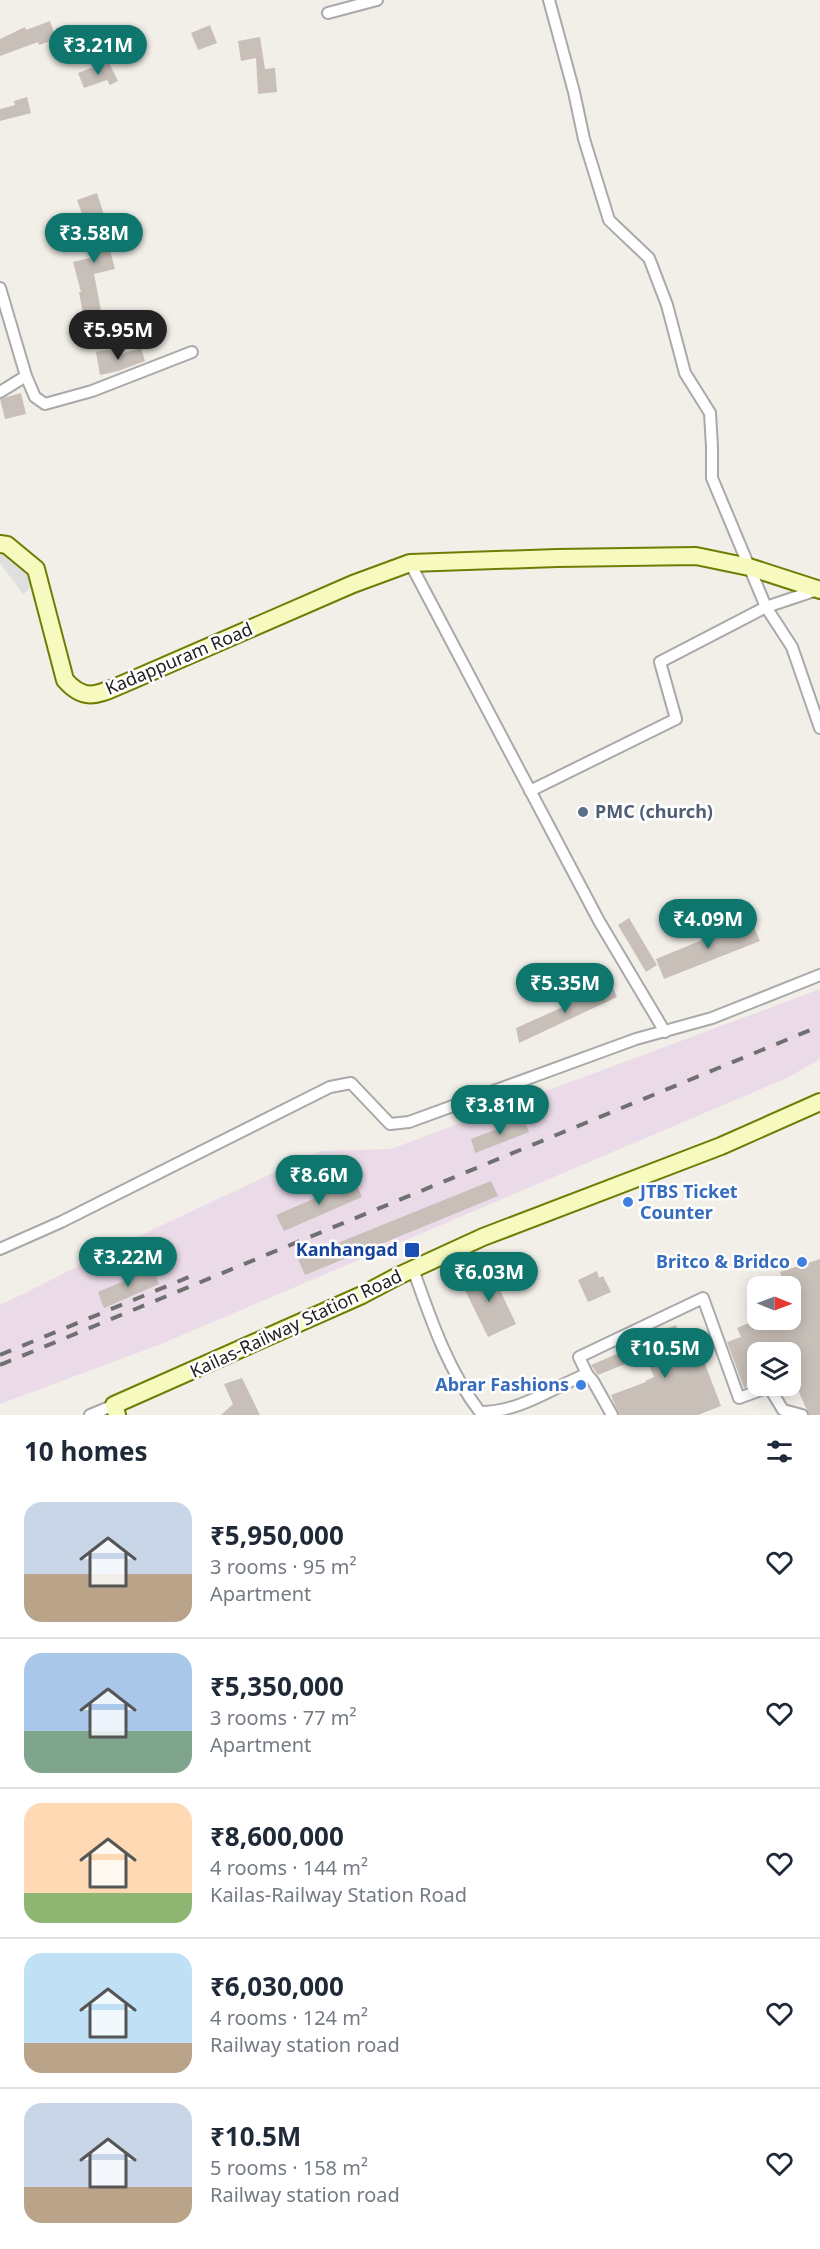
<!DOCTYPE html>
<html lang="en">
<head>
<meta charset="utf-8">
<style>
	body { margin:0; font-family:"Noto Sans",sans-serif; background:#f2f2f3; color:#1f2937; height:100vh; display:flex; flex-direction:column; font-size:22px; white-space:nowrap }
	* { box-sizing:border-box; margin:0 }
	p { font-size:20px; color:#747a83 }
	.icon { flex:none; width:33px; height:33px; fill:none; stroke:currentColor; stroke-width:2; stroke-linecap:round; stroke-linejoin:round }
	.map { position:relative; height:1415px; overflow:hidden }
	.panel { display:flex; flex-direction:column; background:#fff; flex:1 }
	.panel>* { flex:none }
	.needle { width:39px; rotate:91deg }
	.controls { position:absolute; left:747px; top:1276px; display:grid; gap:12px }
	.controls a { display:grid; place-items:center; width:54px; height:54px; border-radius:12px; background:#fff; box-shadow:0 3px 15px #0003; font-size:30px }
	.price { position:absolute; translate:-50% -51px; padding:0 14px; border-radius:21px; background:#0f766e; color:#fff; font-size:20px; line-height:39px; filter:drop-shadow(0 2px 3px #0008) }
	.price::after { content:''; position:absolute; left:50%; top:36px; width:18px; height:14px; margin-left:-9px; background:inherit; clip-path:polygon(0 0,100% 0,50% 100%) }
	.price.current { background:#222; color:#fff }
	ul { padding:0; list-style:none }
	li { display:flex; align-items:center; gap:18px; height:150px; padding:0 24px }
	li+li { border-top:2px solid #e0e1e3 }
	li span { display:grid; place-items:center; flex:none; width:168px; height:120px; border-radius:18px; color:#555 }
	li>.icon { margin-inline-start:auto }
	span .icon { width:72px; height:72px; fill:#fffc; stroke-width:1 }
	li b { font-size:26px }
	h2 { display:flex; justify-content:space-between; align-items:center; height:72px; padding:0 24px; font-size:26px }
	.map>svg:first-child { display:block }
</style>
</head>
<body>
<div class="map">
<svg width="820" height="1415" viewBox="0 0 820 1415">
	<rect width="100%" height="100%" fill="#f2efe9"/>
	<!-- residential -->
	<path fill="#e0dfdf" d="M0 550 23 565 30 579V588L23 594 0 563Z"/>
	<!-- industrial -->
	<path fill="#ebdbe8" d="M820 989V1059L787 1078 161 1344 0 1404V1305L27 1292 120 1245 320 1151 391 1149Z"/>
	<!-- building -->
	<g fill="#c7bfb8">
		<path d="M50 21 56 39 39 45 38 42 0 56V39L25 27 26 30Z"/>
		<path d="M210 25 217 43 198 50 191 33Z"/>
		<path d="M260 37 265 69 275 68 277 92 258 94 256 58 241 61 238 41Z"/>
		<path d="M109 63 118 81 110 85 107 80 84 88 78 73 94 67 95 70Z"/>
		<path d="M27 97 31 113 0 121V109L15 105 14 101Z"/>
		<path d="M97 193 111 237 107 239 115 269 94 274 102 316 108 315 112 330 91 336 86 313 83 314 79 292H81L73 262 98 256 77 200Z"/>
		<path d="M141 348 145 361 118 371 100 375 96 352 113 349 115 356Z"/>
		<path d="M21 393 26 414 5 419 0 399Z"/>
		<path d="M629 918 657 965 646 972 618 925Z"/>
		<path d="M751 920 760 941 664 979 656 959Z"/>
		<path d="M612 985 617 997 519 1043 516 1028Z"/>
		<path d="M524 1119 529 1132 475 1153 471 1139Z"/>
		<path d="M355 1181 362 1197 284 1231 276 1215Z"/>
		<path d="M491 1181 498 1196 305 1275 298 1259Z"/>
		<path d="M820 1259V1415H809L790 1372V1353H758V1383L744 1388 727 1342 741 1337 737 1328 756 1320H797L790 1301V1287H785L780 1272Z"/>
		<path d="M153 1269 159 1284 104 1308 98 1292Z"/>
		<path d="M490 1269 516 1324 488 1337 461 1282Z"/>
		<path d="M597 1271 599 1278 603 1276 611 1292 588 1302 578 1280Z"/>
		<path d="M676 1325 687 1356 700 1351 721 1406 698 1415H619L611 1395 646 1382 645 1381 654 1377 645 1356 598 1375 591 1365 659 1336 657 1332Z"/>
		<path d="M242 1378 260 1415H221L233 1404 224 1384Z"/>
	</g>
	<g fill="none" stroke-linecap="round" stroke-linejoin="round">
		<defs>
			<g id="street">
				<path d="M549 0 574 92 584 139 609 220 649 258 667 305 685 373 710 413 712 447V478L766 607 792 647 820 728"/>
				<path d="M328 13 377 0"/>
				<path d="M0 288 26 376 0 392"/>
				<path d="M26 376 35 397 45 404 92 391 192 352"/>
				<path d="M410 563 599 921 665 1032"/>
				<path d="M530 791 676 719 660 662 766 607 817 590"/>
				<path d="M0 1249 61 1222 330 1087 351 1083 390 1124 409 1122 636 1039 712 1018 820 975"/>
				<path d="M413 1269C430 1317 448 1371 480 1412 521 1412 551 1388 587 1374L593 1381 612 1415"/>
				<path d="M587 1374 579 1357 703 1298 739 1398 769 1387 783 1410 802 1415"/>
				<path d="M90 1415 114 1405"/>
			</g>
			<g id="secondary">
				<path d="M0 544 7 545 36 569 65 680C85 703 99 694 123 684L353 584 410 563 557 558 696 556 749 567 820 590"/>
				<path d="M117 1415 114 1405 362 1295 398 1276 483 1237 721 1146 820 1102"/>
			</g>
		</defs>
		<!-- street casing -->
		<use href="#street" stroke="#a9a9a9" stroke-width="14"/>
		<!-- secondary casing -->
		<use href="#secondary" stroke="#707d05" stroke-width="20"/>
		<!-- street -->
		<use href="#street" stroke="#fff" stroke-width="10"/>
		<!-- secondary -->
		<use href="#secondary" stroke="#f7fabf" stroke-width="16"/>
		<!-- rail -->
		<g stroke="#707070" stroke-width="4" stroke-dasharray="12 12" stroke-linecap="butt">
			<path d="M0 1355 189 1277"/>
			<path d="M0 1365 820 1026"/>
		</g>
	</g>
	<!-- markers -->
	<circle fill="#5c6f8a" stroke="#fff" stroke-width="2" cx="583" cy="812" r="6"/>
	<g fill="#3f7fe0" stroke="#fff" stroke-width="2">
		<circle cx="628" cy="1202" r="6"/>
		<circle cx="802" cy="1262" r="6"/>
		<circle cx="581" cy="1385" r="6"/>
	</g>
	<rect fill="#1a4fb4" stroke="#fff" stroke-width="2" x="404" y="1242" width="16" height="16" rx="3"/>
	<g text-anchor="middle" stroke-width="5" stroke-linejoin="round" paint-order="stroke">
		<!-- street labels -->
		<g font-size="18" fill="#222" stroke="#fff">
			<text transform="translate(179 659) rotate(-23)" y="6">Kadappuram Road</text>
			<text transform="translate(296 1324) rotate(-25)" y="6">Kailas-Railway Station Road</text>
		</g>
		<!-- service labels -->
		<g font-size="18" font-weight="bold" fill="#4e5e75" stroke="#fff" text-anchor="start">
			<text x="595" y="818">PMC (church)</text>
		</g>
		<!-- shop labels -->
		<g font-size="18" font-weight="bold" fill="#366cbe" stroke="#fff" text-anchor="end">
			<text x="640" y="1198" text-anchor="start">JTBS Ticket<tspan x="640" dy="21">Counter</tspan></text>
			<text x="790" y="1268">Britco &amp; Bridco</text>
			<text x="569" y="1391">Abrar Fashions</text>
		</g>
		<!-- transit labels -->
		<g font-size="18" font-weight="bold" fill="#164399" stroke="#fff" text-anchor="end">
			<text x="398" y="1256">Kanhangad</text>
		</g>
	</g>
</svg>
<div class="controls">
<a><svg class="needle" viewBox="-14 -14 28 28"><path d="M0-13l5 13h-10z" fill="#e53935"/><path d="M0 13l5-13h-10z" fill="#747a83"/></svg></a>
<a><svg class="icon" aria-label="layers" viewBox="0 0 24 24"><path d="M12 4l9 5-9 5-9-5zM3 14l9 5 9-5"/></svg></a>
</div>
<b class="price" style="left:98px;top:76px">₹3.21M</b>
<b class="price" style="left:94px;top:264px">₹3.58M</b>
<b class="price current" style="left:118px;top:361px">₹5.95M</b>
<b class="price" style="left:708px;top:950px">₹4.09M</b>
<b class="price" style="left:565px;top:1014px">₹5.35M</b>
<b class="price" style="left:500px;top:1136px">₹3.81M</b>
<b class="price" style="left:319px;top:1206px">₹8.6M</b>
<b class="price" style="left:128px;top:1288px">₹3.22M</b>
<b class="price" style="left:489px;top:1303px">₹6.03M</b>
<b class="price" style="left:665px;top:1379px">₹10.5M</b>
</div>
<section class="panel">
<h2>10 homes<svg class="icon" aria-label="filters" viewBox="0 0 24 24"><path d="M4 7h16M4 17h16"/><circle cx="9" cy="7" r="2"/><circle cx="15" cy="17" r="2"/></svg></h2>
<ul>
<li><span style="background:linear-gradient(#c9d6e8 60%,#b9a48a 0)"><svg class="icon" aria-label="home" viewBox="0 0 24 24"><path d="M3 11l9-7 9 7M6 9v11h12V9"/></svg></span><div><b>₹5,950,000</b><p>3 rooms · 95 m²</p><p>Apartment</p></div><svg class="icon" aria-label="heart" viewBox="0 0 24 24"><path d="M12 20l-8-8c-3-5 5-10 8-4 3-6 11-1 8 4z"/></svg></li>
<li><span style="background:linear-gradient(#a9c7e8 65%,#7fa58c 0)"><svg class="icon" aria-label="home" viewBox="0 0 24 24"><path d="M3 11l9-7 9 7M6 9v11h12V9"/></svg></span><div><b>₹5,350,000</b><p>3 rooms · 77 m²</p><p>Apartment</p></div><svg class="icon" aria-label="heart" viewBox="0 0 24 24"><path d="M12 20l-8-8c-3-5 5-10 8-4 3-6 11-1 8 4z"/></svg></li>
<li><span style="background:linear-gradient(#ffd9b3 75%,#8fb573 0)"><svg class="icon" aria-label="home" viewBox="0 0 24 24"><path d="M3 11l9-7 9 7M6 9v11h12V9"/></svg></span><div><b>₹8,600,000</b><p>4 rooms · 144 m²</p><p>Kailas-Railway Station Road</p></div><svg class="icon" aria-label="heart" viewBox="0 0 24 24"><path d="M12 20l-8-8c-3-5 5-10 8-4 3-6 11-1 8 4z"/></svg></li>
<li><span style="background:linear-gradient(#bfe0f5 75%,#b9a48a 0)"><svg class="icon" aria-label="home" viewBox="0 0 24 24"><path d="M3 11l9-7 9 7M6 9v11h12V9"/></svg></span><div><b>₹6,030,000</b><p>4 rooms · 124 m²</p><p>Railway station road</p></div><svg class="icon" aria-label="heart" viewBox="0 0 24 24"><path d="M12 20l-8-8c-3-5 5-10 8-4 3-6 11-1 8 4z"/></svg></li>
<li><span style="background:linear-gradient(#c9d6e8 70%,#b9a48a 0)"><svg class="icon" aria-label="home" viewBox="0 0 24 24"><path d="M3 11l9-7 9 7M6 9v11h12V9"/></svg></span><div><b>₹10.5M</b><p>5 rooms · 158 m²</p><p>Railway station road</p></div><svg class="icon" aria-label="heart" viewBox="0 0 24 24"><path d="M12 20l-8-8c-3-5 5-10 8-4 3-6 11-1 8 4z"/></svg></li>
</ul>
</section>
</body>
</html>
